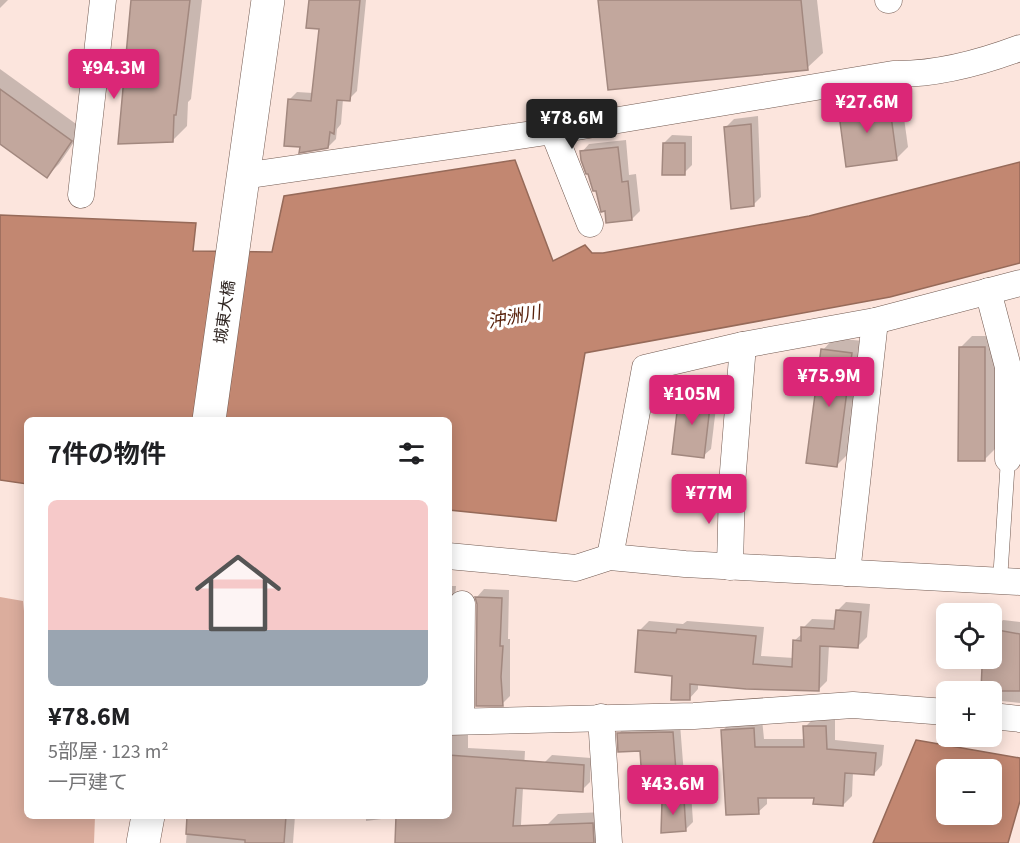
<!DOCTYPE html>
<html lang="ja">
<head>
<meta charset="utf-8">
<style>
	body { margin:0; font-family:"Source Sans 3","Noto Sans JP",sans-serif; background:#f6f6f6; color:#202124; height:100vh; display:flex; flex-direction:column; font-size:22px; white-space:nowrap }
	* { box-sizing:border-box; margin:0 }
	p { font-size:20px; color:#757577 }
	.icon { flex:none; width:33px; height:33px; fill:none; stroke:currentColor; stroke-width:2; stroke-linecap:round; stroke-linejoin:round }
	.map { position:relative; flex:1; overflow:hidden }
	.sheet { position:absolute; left:24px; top:417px; width:428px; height:402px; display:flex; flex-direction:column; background:#fff; border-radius:9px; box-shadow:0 3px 15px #0003 }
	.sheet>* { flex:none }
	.fabs { position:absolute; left:936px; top:603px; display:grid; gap:12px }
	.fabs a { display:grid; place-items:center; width:66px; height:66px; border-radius:9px; background:#fff; box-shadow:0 3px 15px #0003; font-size:30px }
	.price { position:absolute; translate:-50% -51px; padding:0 14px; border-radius:6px; background:#db2777; color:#fff; font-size:20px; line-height:39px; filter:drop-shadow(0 2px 3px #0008) }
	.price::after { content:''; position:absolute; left:50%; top:36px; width:18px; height:14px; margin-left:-9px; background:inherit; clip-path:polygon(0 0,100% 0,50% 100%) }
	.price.current { background:#222; color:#fff }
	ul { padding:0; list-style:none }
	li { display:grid; align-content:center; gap:12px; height:318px; padding:0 24px }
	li+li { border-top:2px solid #e0e0e0 }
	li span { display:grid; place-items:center; height:186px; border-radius:9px; color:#555 }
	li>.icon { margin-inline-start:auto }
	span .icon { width:108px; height:108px; fill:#fffc; stroke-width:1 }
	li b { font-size:26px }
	h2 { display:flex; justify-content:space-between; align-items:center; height:72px; padding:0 24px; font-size:26px }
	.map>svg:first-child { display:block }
</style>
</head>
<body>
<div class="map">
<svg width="1020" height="843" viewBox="0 0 1020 843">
	<rect width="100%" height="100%" fill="#fce5dd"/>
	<!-- green -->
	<path fill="#dbad9d" d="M0 597 23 601 27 641V816H95L94 843H0Z"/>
	<!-- water -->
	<g fill="#c28771" stroke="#966a59" stroke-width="1.5" fill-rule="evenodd">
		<path d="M515 160 553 261 585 245 592 253H603L809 216 1020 162V263L890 297 585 353 556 521 449 510 448 420H27V484L0 480V215L196 223 193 251 272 252 284 196Z"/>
		<path d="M916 740 1020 758V801L1008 843H873ZM946 770H992V814H946Z"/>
	</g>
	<!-- shadow -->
	<g fill="#0003">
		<path d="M0 0H8L0 8Z"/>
		<path d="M133 0H202L191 99 188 102 187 126 172 141Z"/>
		<path d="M312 0H366L357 91 349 99H343L341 124 337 129 336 139 328 147 289 100 297 92 313 93 321 28Z"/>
		<path d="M600 0H817L823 53 807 68Z"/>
		<path d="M0 69 83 129 59 164 47 176 0 142Z"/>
		<path d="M900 89 908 147 896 159 840 108 851 96Z"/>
		<path d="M758 116 761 197 753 205 726 127 734 119Z"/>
		<path d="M672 135 692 136V165L684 173 664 143Z"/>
		<path d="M626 140 629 175 636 174 640 211 632 219 606 209 582 152 589 144Z"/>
		<path d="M972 336H997L996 448 984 460 960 348Z"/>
		<path d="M834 338 863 341 848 454 836 466 823 350Z"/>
		<path d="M689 387 718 391 711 449 703 456 681 395Z"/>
		<path d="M448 586H456L454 609 448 614Z"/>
		<path d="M484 589 509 590 508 639H510V696L502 704 477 597Z"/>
		<path d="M846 602 870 604 867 637 858 646 829 645 827 681 818 690 698 683V689L689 699 640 630 649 621 683 624 687 621 764 627 761 656 794 658V641L803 633V628L812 619 837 620V611Z"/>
		<path d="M1003 620 1020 622V703L992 700V692H983L984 668 993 658V630Z"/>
		<path d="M835 717V740L884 745 882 765 874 774 853 772 852 796 843 805 815 796 767 797V804L758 812 723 730 732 721 762 719 764 739H805V727L814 718Z"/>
		<path d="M680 724 685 788 680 793 691 792 693 822 685 830 663 802 669 796 641 749 619 733 627 726Z"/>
		<path d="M448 733 468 734V748L525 751 520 843H396L397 817 366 821V816H448Z"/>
		<path d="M552 755 591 758 590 782 582 790 544 763Z"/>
		<path d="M604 812 606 843H547L546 826 558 814Z"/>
		<path d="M188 816H295L293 843H186Z"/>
	</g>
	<!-- building -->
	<g fill="#c2a79d" stroke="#a2887f" stroke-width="1.5">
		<path d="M131 0H190L176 115H174L173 142 118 144Z"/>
		<path d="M309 0H360L350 101 337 100 334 134 330 132 328 148 299 153 300 147 284 146 288 99 311 101 319 29 306 28Z"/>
		<path d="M598 0H801L808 70 608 90Z"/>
		<path d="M0 89 72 141 47 178 0 144Z"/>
		<path d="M889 101 897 160 846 167 838 107Z"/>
		<path d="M751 124 754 206 731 209 724 127Z"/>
		<path d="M663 143H685V175H662Z"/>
		<path d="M618 147 622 182 628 181 632 220 606 223 605 211 601 212 596 191H593L588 174H586L581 160 580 151Z"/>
		<path d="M959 347H985V461H958Z"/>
		<path d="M821 349 852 353 837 467 806 463Z"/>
		<path d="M679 395 711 398 704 458 672 454Z"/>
		<path d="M475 597 502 598 500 646H503L501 677 503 706H476L477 604Z"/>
		<path d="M836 610 861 612 858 648 820 646 819 691 746 689 690 684V700H671L672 676 635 672 638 630 676 633 677 629 756 636 753 664 792 667 793 640 801 641V627L834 629Z"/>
		<path d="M992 629 1020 634V691H981L982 667 992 668Z"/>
		<path d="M803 726H826L827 749 876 753 874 775 845 773 843 806 813 804 814 798H758L759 814 726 815 721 730 754 728 755 747H804Z"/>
		<path d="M673 732 678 798 643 796 640 751 618 752 617 733Z"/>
		<path d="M448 755 584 765 583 792 516 788 513 826 593 823 594 843H395L396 816H448Z"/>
		<path d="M684 799 686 831 661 833 662 801Z"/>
		<path d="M187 816H286L284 843H245V840L186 834Z"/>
	</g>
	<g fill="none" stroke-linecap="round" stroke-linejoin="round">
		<defs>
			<path id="lane" d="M1000 581 1008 459"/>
			<g id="street">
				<path d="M888 0H889"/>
				<path d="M553 131 590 224"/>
				<path d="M243 176 553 131 893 74C936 75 980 63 1020 48"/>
				<path d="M81 195 103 0"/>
				<path d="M988 291 1008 367V459"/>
				<path d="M448 556 576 568 610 557 685 564 1020 582"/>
				<path d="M610 557 645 368 743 345 875 321 1020 283"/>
				<path d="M730 567 732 484 743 345"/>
				<path d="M847 573 875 321"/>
				<path d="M992 716 1020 719"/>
				<path d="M601 717 609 843"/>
				<path d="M461 721 462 604"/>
				<path d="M448 722 694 716 853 705 946 712"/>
			</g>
			<g id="secondary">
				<path d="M209 420 268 0"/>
				<path d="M143 843 148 816"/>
			</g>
		</defs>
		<!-- lane casing -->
		<use href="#lane" stroke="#725a51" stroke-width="15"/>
		<!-- street casing -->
		<use href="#street" stroke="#725a51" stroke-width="27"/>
		<!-- secondary casing -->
		<use href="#secondary" stroke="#725a51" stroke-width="34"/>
		<!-- lane -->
		<use href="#lane" stroke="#fff" stroke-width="14"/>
		<!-- street -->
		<use href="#street" stroke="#fff" stroke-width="26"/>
		<!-- secondary -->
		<use href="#secondary" stroke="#fff" stroke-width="33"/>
	</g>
	<g text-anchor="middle" stroke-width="6" stroke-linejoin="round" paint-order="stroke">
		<!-- street labels -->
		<g font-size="16" fill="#2f2521" stroke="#fff">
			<text transform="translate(224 312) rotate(-82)" y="6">城東大橋</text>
		</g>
		<!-- water labels -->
		<g font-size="18" font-style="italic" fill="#58210b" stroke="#fff">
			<text transform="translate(514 317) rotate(-11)" y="6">沖洲川</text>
		</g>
	</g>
</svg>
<div class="fabs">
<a><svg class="icon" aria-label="locate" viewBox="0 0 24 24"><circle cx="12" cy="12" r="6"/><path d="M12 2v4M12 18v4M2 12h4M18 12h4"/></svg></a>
<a>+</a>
<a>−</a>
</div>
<b class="price" style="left:114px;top:100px">¥94.3M</b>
<b class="price" style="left:867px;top:134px">¥27.6M</b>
<b class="price current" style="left:572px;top:150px">¥78.6M</b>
<b class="price" style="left:829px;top:408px">¥75.9M</b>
<b class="price" style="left:692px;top:426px">¥105M</b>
<b class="price" style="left:709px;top:525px">¥77M</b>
<b class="price" style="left:673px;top:816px">¥43.6M</b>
<section class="sheet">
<h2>7件の物件<svg class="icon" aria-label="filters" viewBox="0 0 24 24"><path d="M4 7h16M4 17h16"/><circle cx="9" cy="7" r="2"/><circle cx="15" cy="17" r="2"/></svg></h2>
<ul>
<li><span style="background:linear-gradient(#f6c9c9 70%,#9aa5b1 0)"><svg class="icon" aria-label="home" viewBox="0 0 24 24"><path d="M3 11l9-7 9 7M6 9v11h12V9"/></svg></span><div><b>¥78.6M</b><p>5部屋 · 123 m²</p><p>一戸建て</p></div></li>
</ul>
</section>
</div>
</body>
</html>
